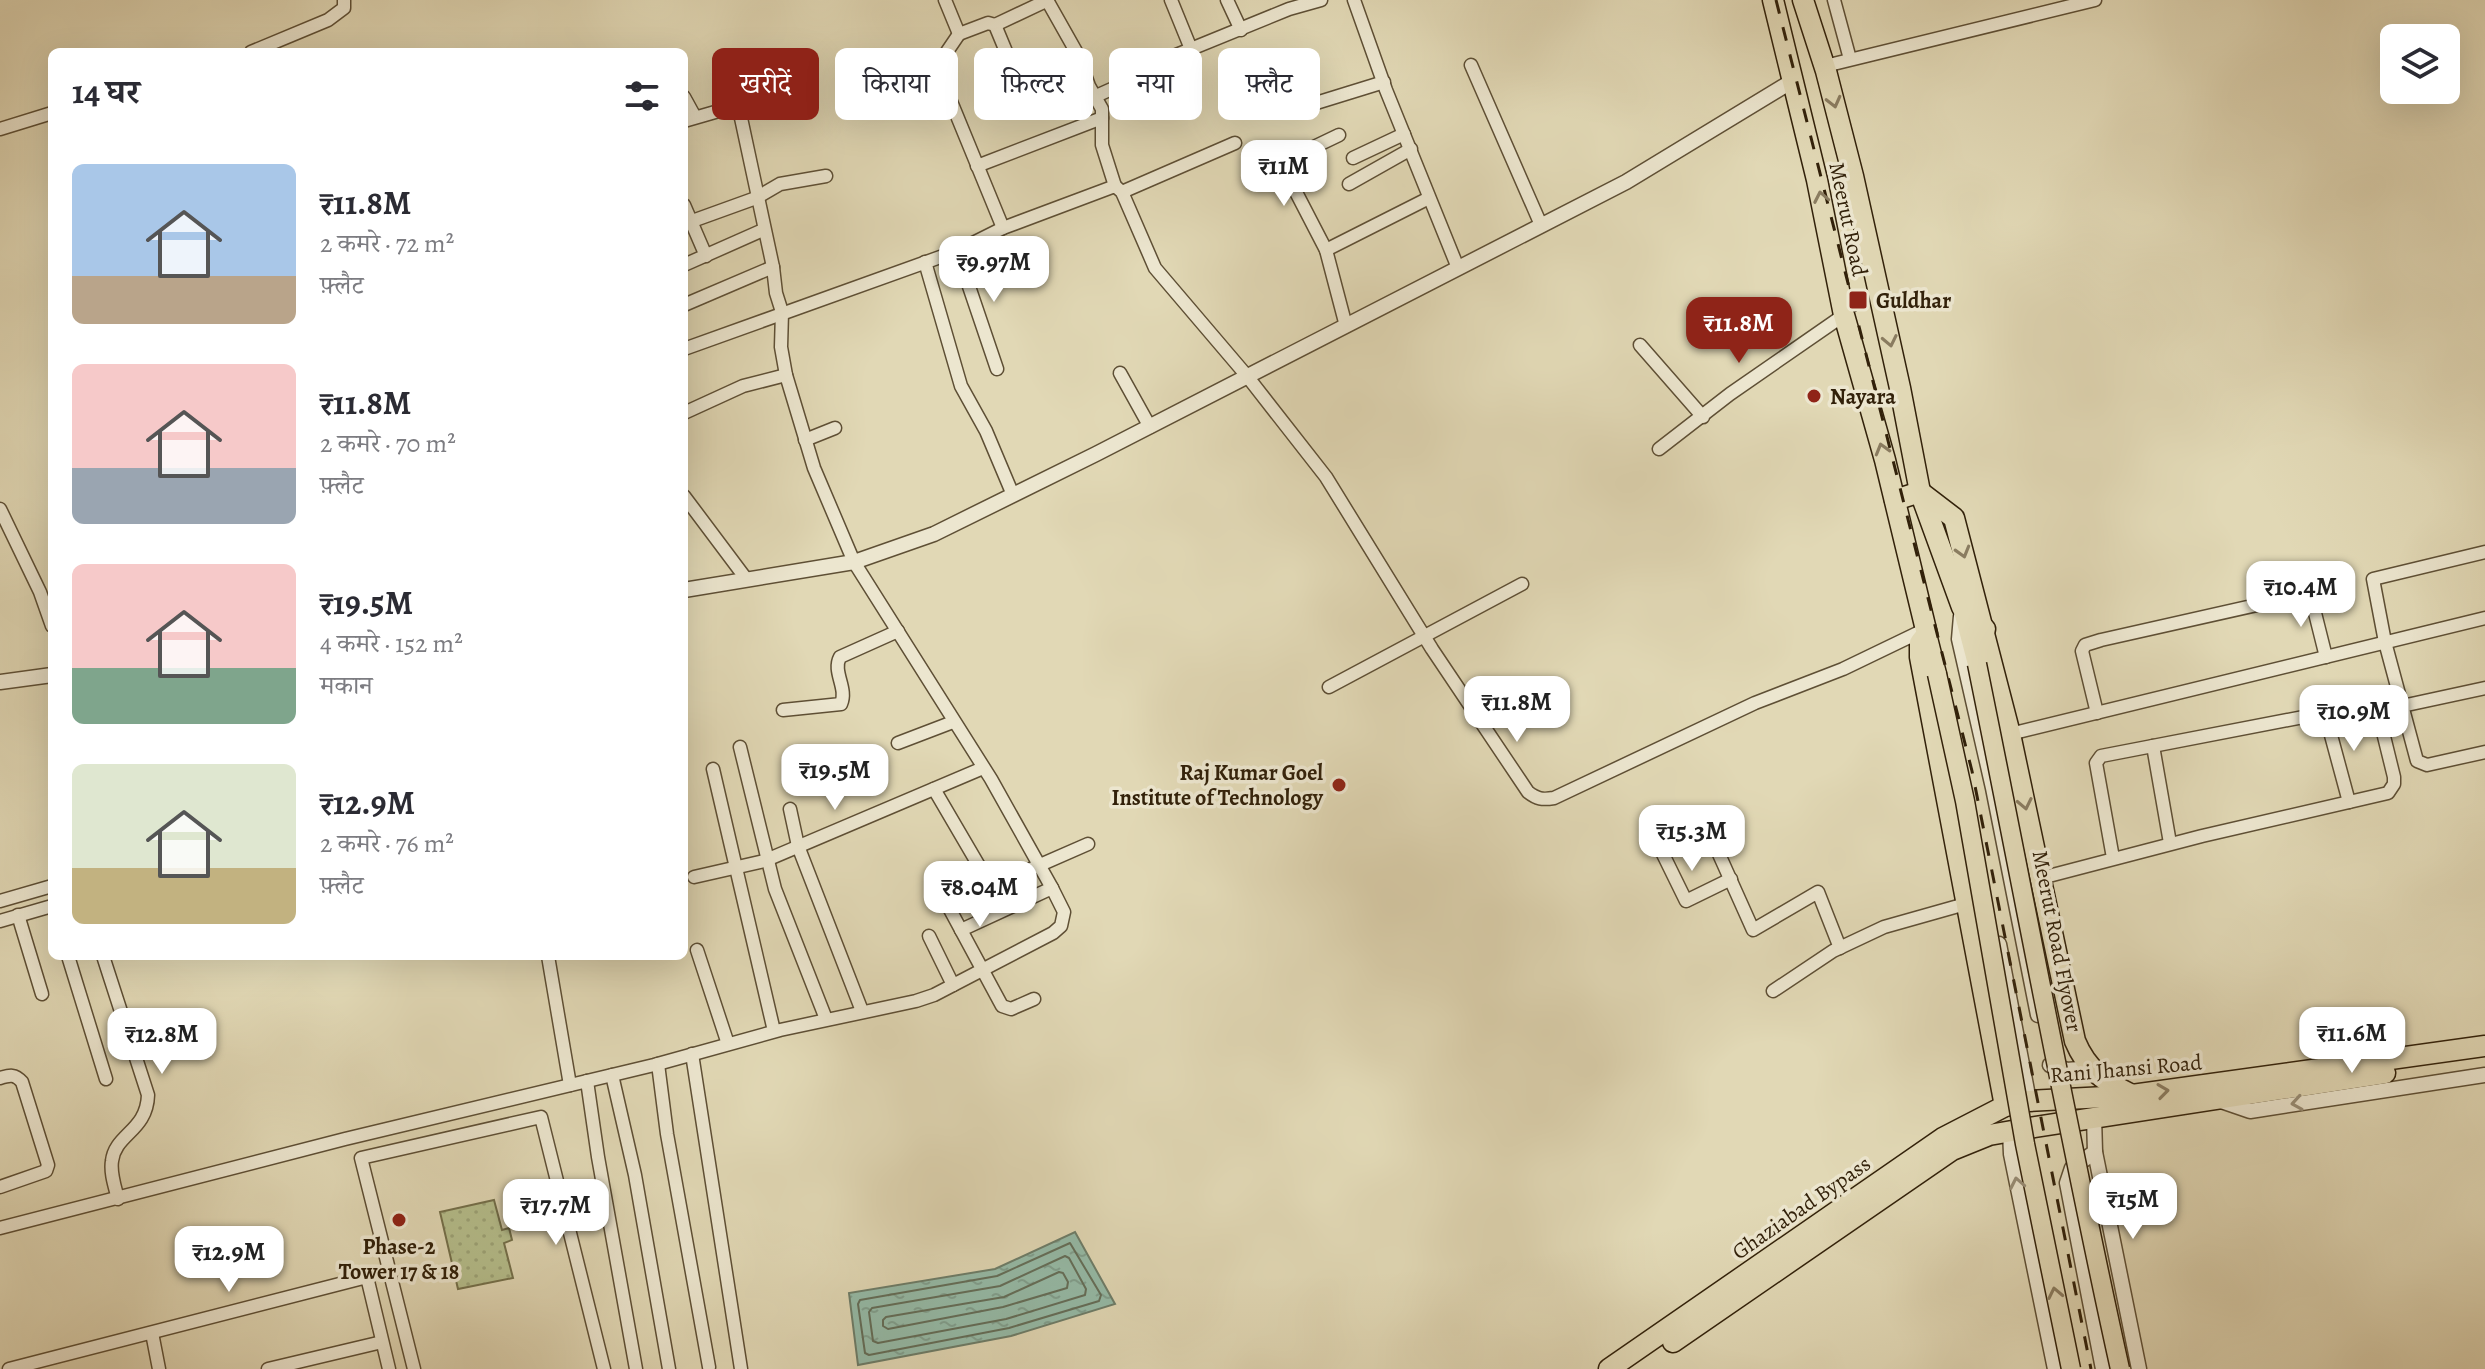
<!DOCTYPE html>
<html lang="hi">
<head>
<meta charset="utf-8">
<style>
	body { margin:0; font-family:Alegreya,"Noto Serif Devanagari",serif; background:#f2f2f3; color:#2b2b33; height:100vh; display:flex; flex-direction:column; font-size:30px; white-space:nowrap }
	* { box-sizing:border-box; margin:0 }
	p { font-size:26px; color:#7c7c81 }
	.icon { flex:none; width:44px; height:44px; fill:none; stroke:currentColor; stroke-width:2; stroke-linecap:round; stroke-linejoin:round }
	.map { position:relative; flex:1; overflow:hidden }
	.sheet { position:absolute; left:48px; top:48px; width:640px; height:912px; display:flex; flex-direction:column; background:#fff; border-radius:12px; box-shadow:0 8px 32px #0002 }
	.sheet>* { flex:none }
	.guide { position:absolute; left:712px; top:48px; width:760px; height:72px; display:flex; gap:16px }
	.fabs { position:absolute; left:2380px; top:24px; display:grid; gap:16px }
	.fabs a { display:grid; place-items:center; width:80px; height:80px; border-radius:12px; background:#fff; box-shadow:0 8px 32px #0002; font-size:40px }
	.price { position:absolute; translate:-50% -68px; padding:0 18px; border-radius:16px; background:#fff; color:#222; font-size:26px; line-height:52px; filter:drop-shadow(0 2px 4px #0008) }
	.price::after { content:''; position:absolute; left:50%; top:48px; width:24px; height:18px; margin-left:-12px; background:inherit; clip-path:polygon(0 0,100% 0,50% 100%) }
	.price.selected { background:#8f2418; color:#fff }
	ul { padding:0; list-style:none }
	li { display:flex; align-items:center; gap:24px; height:200px; padding:0 24px }
	li span { display:grid; place-items:center; flex:none; width:224px; height:160px; border-radius:12px; color:#555 }
	li>.icon { margin-inline-start:auto }
	span .icon { width:96px; height:96px; fill:#fffc; stroke-width:1 }
	li b { font-size:34px }
	h2 { display:flex; justify-content:space-between; align-items:center; height:96px; padding:0 24px; font-size:34px }
	.pill { padding:0 28px; border-radius:12px; background:#fff; box-shadow:0 8px 32px #0002; font-size:28px; line-height:72px }
	.pill.selected { background:#8f2418; color:#fff }
	.map>svg:first-child { display:block }
</style>
</head>
<body>
<div class="map">
<svg width="2485" height="1369" viewBox="0 0 2485 1369">
	<defs>
		<pattern id="green-dots" width="8" height="8" patternUnits="userSpaceOnUse" patternTransform="scale(2)"><rect width="8" height="8" fill="#b5be8c"/><path d="M2 2h.1M6 6h.1" fill="none" stroke="#9ca377" stroke-width="1.8" stroke-linecap="round"/></pattern>
		<pattern id="water-ripples" width="26" height="14" patternUnits="userSpaceOnUse" patternTransform="scale(2)"><rect width="26" height="14" fill="#95bba8"/><path d="M2 4q2-2 4 0t4 0M15 11q2-2 4 0t4 0" fill="none" stroke="#81a08f"/></pattern>
	</defs>
	<rect width="100%" height="100%" fill="#e1d8b5"/>
	<filter id="stains"><feTurbulence type="fractalNoise" baseFrequency=".0025" numOctaves="4"/><feColorMatrix values="0 0 0 0 .2 0 0 0 0 .09 0 0 0 0 .02 0 0 0 .5 -.17"/></filter>
	<radialGradient id="worn" r=".72"><stop offset=".6" stop-color="#630" stop-opacity="0"/><stop offset="1" stop-color="#630" stop-opacity=".3"/></radialGradient>
	<!-- green -->
	<path fill="url(#green-dots)" stroke="#74704b" stroke-width="2" d="M494 1200 502 1230 509 1228 512 1240 504 1243 513 1278 458 1289 440 1212Z"/>
	<!-- water -->
	<path fill="url(#water-ripples)" stroke="#6d7d69" stroke-width="2" d="M1075 1232 1115 1304 1011 1336 858 1365 849 1293 995 1269Z"/>
	<g fill="none" stroke-linecap="round" stroke-linejoin="round">
		<!-- shore -->
		<g stroke="#646e59" stroke-width="2">
			<path d="M1070 1243 1101 1295 1099 1301 1009 1328 869 1355 865 1353 858 1304 860 1300 997 1276Z"/>
			<path d="M1065 1256 1069 1258 1086 1289 1085 1295 1006 1319 878 1343 873 1341 869 1312 872 1308 1000 1286Z"/>
			<path d="M1059 1272 1063 1273 1068 1282 1067 1288 1003 1307 888 1329 883 1326V1320L886 1317 1004 1297Z"/>
		</g>
		<defs>
			<g id="minor">
				<path d="M945 0 959 34 988 23 995 25 1017 78"/>
				<path d="M1047 0 1078 55 1089 86 1102 109V145L1115 186"/>
				<path d="M1171 0 1191 49"/>
				<path d="M1227 0 1241 30"/>
				<path d="M1354 0 1386 90 1458 268"/>
				<path d="M1834 0 1850 59"/>
				<path d="M995 25 1048 0"/>
				<path d="M959 34 942 59 941 77 1003 228"/>
				<path d="M251 52 328 20 344 8V0"/>
				<path d="M1159 62 1289 9 1321 0"/>
				<path d="M1471 65 1541 225"/>
				<path d="M1825 66 2095 0"/>
				<path d="M1096 96 1161 67"/>
				<path d="M684 97 695 117"/>
				<path d="M1316 103 1384 82"/>
				<path d="M0 129 52 113"/>
				<path d="M1339 135 1289 159 1283 167 1326 250 1346 326"/>
				<path d="M1353 158 1404 134"/>
				<path d="M977 166 1102 118"/>
				<path d="M1349 184 1411 149"/>
				<path d="M1122 192 1235 143"/>
				<path d="M684 205 706 256"/>
				<path d="M684 224 756 198 780 184 826 176"/>
				<path d="M1326 250 1429 198"/>
				<path d="M957 251 997 369"/>
				<path d="M925 262 961 386 986 431 1013 495"/>
				<path d="M684 265 763 230"/>
				<path d="M684 305 773 267"/>
				<path d="M1640 345 1703 417"/>
				<path d="M684 349 957 251 1003 228 1115 186 1122 192 1155 268 1247 376 1326 477 1432 649 1528 792C1537 799 1542 800 1554 798L1755 703 1843 669 1926 629"/>
				<path d="M1120 373 1150 427"/>
				<path d="M684 413 743 386 786 375"/>
				<path d="M805 440 835 428"/>
				<path d="M1659 449 1730 394 1844 315"/>
				<path d="M684 496 747 580"/>
				<path d="M0 509 40 592 52 626"/>
				<path d="M2485 552 2373 579 2385 642 2417 761 2427 765 2485 752"/>
				<path d="M1329 687 1522 584"/>
				<path d="M2402 706 2485 688"/>
				<path d="M783 710 841 704C848 688 832 672 840 657L898 631"/>
				<path d="M2097 713 2082 651 2085 645 2101 640 2310 593 2326 657"/>
				<path d="M2325 713 2349 802"/>
				<path d="M2010 734 2485 618"/>
				<path d="M898 743 953 722"/>
				<path d="M2153 746 2170 843"/>
				<path d="M740 747 775 889 826 1019"/>
				<path d="M713 769 774 1031"/>
				<path d="M934 789 989 883H999L1088 844"/>
				<path d="M790 809 798 846 862 1011"/>
				<path d="M1714 843 1753 930 1818 892 1840 948"/>
				<path d="M1660 848 1686 901 1731 879"/>
				<path d="M694 877 764 861 983 768"/>
				<path d="M2041 878 2202 836 2388 793 2394 784V777L2379 716 2375 709 2360 706 2101 756 2096 763 2113 858"/>
				<path d="M0 901 52 886"/>
				<path d="M947 904 1002 1006 1011 1009 1034 999"/>
				<path d="M18 915 42 994"/>
				<path d="M0 921 52 906"/>
				<path d="M961 930 1052 888"/>
				<path d="M929 936 953 985"/>
				<path d="M697 950 728 1044"/>
				<path d="M68 956 106 1079"/>
				<path d="M103 956 148 1095C147 1131 115 1134 112 1161 110 1173 115 1187 118 1199"/>
				<path d="M548 956 570 1085"/>
				<path d="M1773 991 1833 951 1884 927 1969 903"/>
				<path d="M692 1054 741 1369"/>
				<path d="M658 1064 667 1134 709 1367"/>
				<path d="M612 1075 635 1175 669 1369"/>
				<path d="M0 1078C10 1075 15 1074 22 1082L48 1165 46 1171 0 1187"/>
				<path d="M587 1081 598 1157 636 1369"/>
				<path d="M0 1228 345 1139 654 1065 780 1030 916 1001 934 995 1053 933 1061 926 1064 912 1052 888 991 779 854 562 814 468 786 375 781 347 782 312 776 293 773 267 741 118 738 113 729 108 684 121"/>
				<path d="M152 1333 159 1369"/>
				<path d="M9 1369 367 1277 389 1369"/>
				<path d="M268 1369 382 1342"/>
				<path d="M414 1369 361 1158 541 1117 604 1369"/>
			</g>
			<g id="tertiary">
				<path d="M684 590 854 562 934 534 1096 454 1626 182 1794 80"/>
				<path d="M1961 616 1959 639 1993 788 2038 1015"/>
				<path d="M0 682 52 675"/>
				<path d="M1999 944 2029 1101"/>
				<path d="M2050 1065 2067 1070 2090 1068"/>
				<path d="M2218 1100 2250 1111 2485 1075"/>
				<path d="M2094 1117 2095 1152 2139 1369"/>
				<path d="M2010 1131 2011 1154 2055 1369"/>
				<path d="M2095 1152 2072 1168 2067 1183 2103 1369"/>
			</g>
			<g id="primary">
				<path d="M1962 607 1977 664"/>
				<path d="M1927 634 1937 674"/>
			</g>
			<g id="trunk">
				<path d="M1773 0 1817 180 1844 315 1885 460 1927 634 1920 643V657L2005 1106"/>
				<path d="M1803 0 1826 71 1853 176 1900 388 1920 492 1962 607 1985 629"/>
				<path d="M1895 500 1920 492 1954 518 2010 734 2075 1041C2087 1070 2105 1082 2132 1095"/>
				<path d="M1673 1342 1952 1150 1989 1135 2035 1127 2385 1073"/>
				<path d="M1609 1369 1943 1138 2005 1106 2029 1101 2125 1096 2485 1046"/>
			</g>
		</defs>
		<!-- minor casing -->
		<use href="#minor" stroke="#5e4f35" stroke-width="15"/>
		<!-- tertiary casing -->
		<use href="#tertiary" stroke="#5e4f35" stroke-width="17"/>
		<!-- primary casing -->
		<use href="#primary" stroke="#32210a" stroke-width="21"/>
		<!-- trunk casing -->
		<use href="#trunk" stroke="#32210a" stroke-width="23"/>
		<!-- minor -->
		<use href="#minor" stroke="#ece6cf" stroke-width="12"/>
		<!-- tertiary -->
		<use href="#tertiary" stroke="#ece6cf" stroke-width="14"/>
		<!-- primary -->
		<use href="#primary" stroke="#e1d8b5" stroke-width="18"/>
		<!-- trunk -->
		<use href="#trunk" stroke="#e1d8b5" stroke-width="20"/>
		<!-- rail -->
		<path stroke="#32210a" stroke-width="3" stroke-dasharray="14 14" stroke-linecap="butt" d="M1776 0 1972 771 2091 1369"/>
		<defs>
			<g id="primary-bridge">
				<path d="M1977 664C2025 899 2068 1135 2120 1369"/>
				<path d="M1937 674 1965 801 2025 1144 2071 1369"/>
			</g>
		</defs>
		<!-- primary-bridge casing -->
		<use href="#primary-bridge" stroke="#32210a" stroke-width="21" stroke-linecap="butt"/>
		<!-- primary-bridge -->
		<use href="#primary-bridge" stroke="#e1d8b5" stroke-width="18"/>
	</g>
	<!-- one-way arrows -->
	<defs><path id="oneway-chevron" d="M-2-3.5L2.5 0L-2 3.5" fill="none" stroke-width="1.6" stroke-linecap="round" stroke-linejoin="round" transform="scale(2)"/></defs>
	<g stroke="#8a7c60">
		<use href="#oneway-chevron" transform="translate(1834 102) rotate(76)"/>
		<use href="#oneway-chevron" transform="translate(1821 197) rotate(-101)"/>
		<use href="#oneway-chevron" transform="translate(1890 341) rotate(78)"/>
		<use href="#oneway-chevron" transform="translate(1882 449) rotate(-106)"/>
		<use href="#oneway-chevron" transform="translate(1963 552) rotate(74)"/>
		<use href="#oneway-chevron" transform="translate(2025 804) rotate(78)"/>
		<use href="#oneway-chevron" transform="translate(2163 1091) rotate(-8)"/>
		<use href="#oneway-chevron" transform="translate(2055 1293) rotate(-102)"/>
	</g>
	<g stroke="#988d76">
		<use href="#oneway-chevron" transform="translate(2297 1103) rotate(171)"/>
		<use href="#oneway-chevron" transform="translate(2017 1183) rotate(-101)"/>
	</g>
	<!-- markers -->
	<g fill="#8f2418" stroke="#ece6cf" stroke-width="3">
		<rect x="1848" y="290" width="20" height="20" rx="4"/>
		<circle cx="1814" cy="396" r="8"/>
		<circle cx="1339" cy="785" r="8"/>
		<circle cx="399" cy="1220" r="8"/>
	</g>
	<g text-anchor="middle" stroke-width="7" stroke-linejoin="round" paint-order="stroke">
		<!-- street labels -->
		<g font-size="22" fill="#32210a" stroke="#ece6cf">
			<text transform="translate(1849 219) rotate(78)" y="8">Meerut Road</text>
			<text transform="translate(2058 941) rotate(79)" y="8">Meerut Road Flyover</text>
			<text transform="translate(2126 1068) rotate(-5)" y="8">Rani Jhansi Road</text>
			<text transform="translate(1801 1207) rotate(-35)" y="8">Ghaziabad Bypass</text>
		</g>
		<!-- poi labels -->
		<g font-size="22" font-weight="bold" fill="#32210a" stroke="#ece6cf" text-anchor="start">
			<text x="1876" y="308">Guldhar</text>
			<text x="1830" y="404">Nayara</text>
			<text x="1323" y="780" text-anchor="end">Raj Kumar Goel<tspan x="1323" dy="25">Institute of Technology</tspan></text>
			<text x="399" y="1254" text-anchor="middle">Phase-2<tspan x="399" dy="25">Tower 17 &amp; 18</tspan></text>
		</g>
	</g>
	<rect width="100%" height="100%" filter="url(#stains)"/>
	<rect width="100%" height="100%" fill="url(#worn)"/>
</svg>
<div class="fabs">
<a><svg class="icon" aria-label="layers" viewBox="0 0 24 24"><path d="M12 4l9 5-9 5-9-5zM3 14l9 5 9-5"/></svg></a>
</div>
<b class="price" style="left:1284px;top:208px">₹11M</b>
<b class="price" style="left:994px;top:304px">₹9.97M</b>
<b class="price selected" style="left:1739px;top:365px">₹11.8M</b>
<b class="price" style="left:2301px;top:629px">₹10.4M</b>
<b class="price" style="left:1517px;top:744px">₹11.8M</b>
<b class="price" style="left:2354px;top:753px">₹10.9M</b>
<b class="price" style="left:835px;top:812px">₹19.5M</b>
<b class="price" style="left:1692px;top:873px">₹15.3M</b>
<b class="price" style="left:980px;top:929px">₹8.04M</b>
<b class="price" style="left:2352px;top:1075px">₹11.6M</b>
<b class="price" style="left:162px;top:1076px">₹12.8M</b>
<b class="price" style="left:2133px;top:1241px">₹15M</b>
<b class="price" style="left:556px;top:1247px">₹17.7M</b>
<b class="price" style="left:229px;top:1294px">₹12.9M</b>
<div class="guide">
<a class="pill selected">खरीदें</a>
<a class="pill">किराया</a>
<a class="pill">फ़िल्टर</a>
<a class="pill">नया</a>
<a class="pill">फ़्लैट</a>
</div>
<section class="sheet">
<h2>14 घर<svg class="icon" aria-label="filters" viewBox="0 0 24 24"><path d="M4 7h16M4 17h16"/><circle cx="9" cy="7" r="2"/><circle cx="15" cy="17" r="2"/></svg></h2>
<ul>
<li><span style="background:linear-gradient(#a9c7e8 70%,#b9a48a 0)"><svg class="icon" aria-label="home" viewBox="0 0 24 24"><path d="M3 11l9-7 9 7M6 9v11h12V9"/></svg></span><div><b>₹11.8M</b><p>2 कमरे · 72 m²</p><p>फ़्लैट</p></div></li>
<li><span style="background:linear-gradient(#f6c9c9 65%,#9aa5b1 0)"><svg class="icon" aria-label="home" viewBox="0 0 24 24"><path d="M3 11l9-7 9 7M6 9v11h12V9"/></svg></span><div><b>₹11.8M</b><p>2 कमरे · 70 m²</p><p>फ़्लैट</p></div></li>
<li><span style="background:linear-gradient(#f6c9c9 65%,#7fa58c 0)"><svg class="icon" aria-label="home" viewBox="0 0 24 24"><path d="M3 11l9-7 9 7M6 9v11h12V9"/></svg></span><div><b>₹19.5M</b><p>4 कमरे · 152 m²</p><p>मकान</p></div></li>
<li><span style="background:linear-gradient(#dfe7d0 65%,#c2b280 0)"><svg class="icon" aria-label="home" viewBox="0 0 24 24"><path d="M3 11l9-7 9 7M6 9v11h12V9"/></svg></span><div><b>₹12.9M</b><p>2 कमरे · 76 m²</p><p>फ़्लैट</p></div></li>
</ul>
</section>
</div>
</body>
</html>
